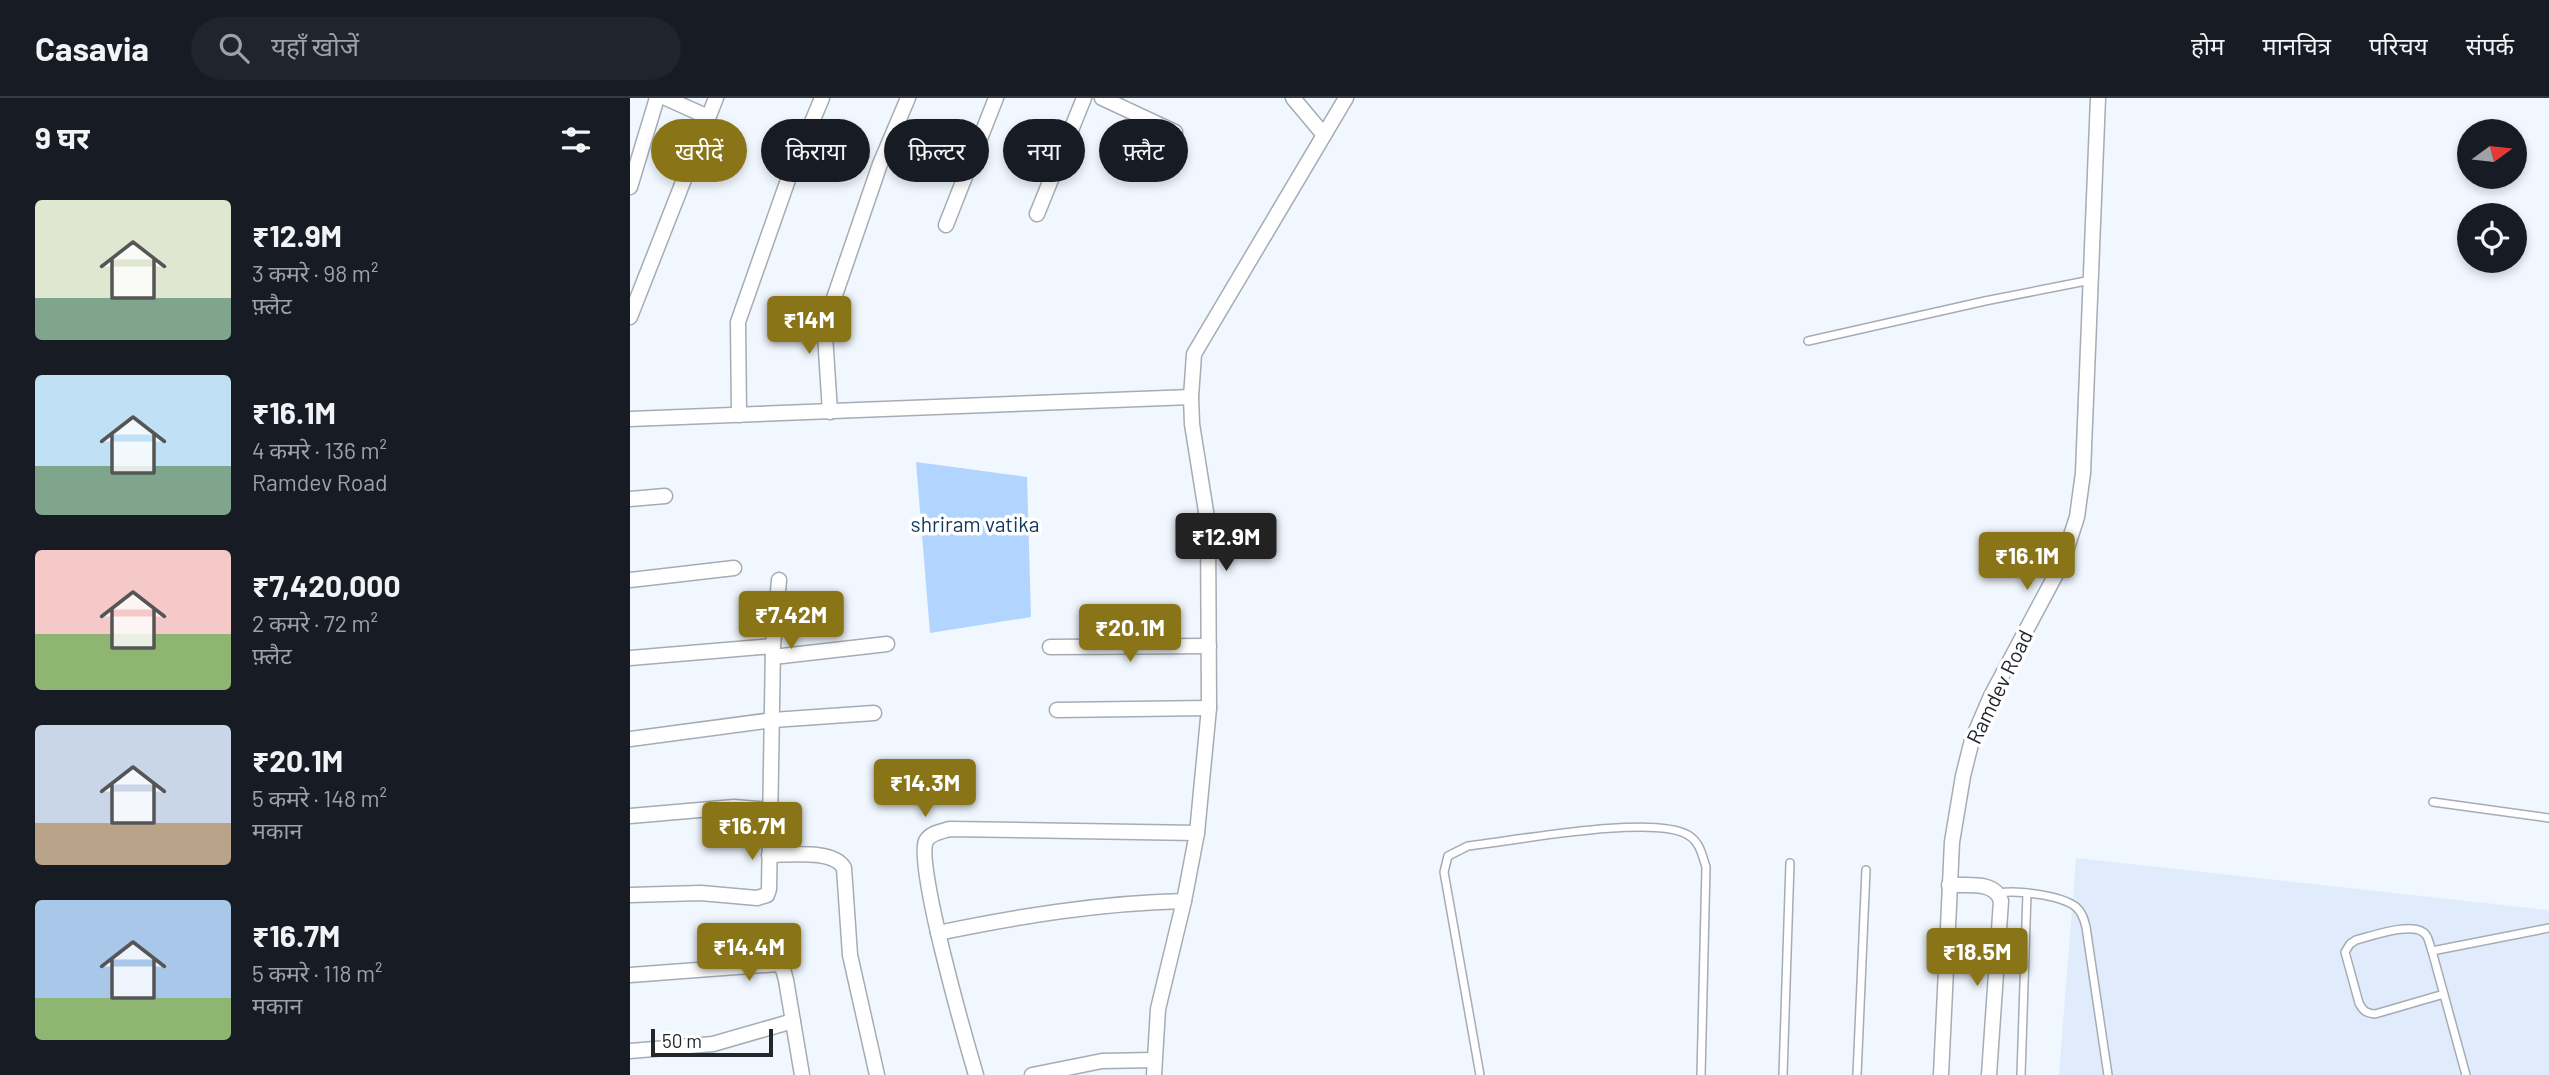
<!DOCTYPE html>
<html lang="hi">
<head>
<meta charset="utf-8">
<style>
	body { margin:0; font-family:Barlow,"Noto Sans Devanagari",sans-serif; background:#20242c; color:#f1f3f6; height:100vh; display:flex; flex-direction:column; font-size:26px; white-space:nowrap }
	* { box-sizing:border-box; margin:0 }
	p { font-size:23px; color:#9ea1a6 }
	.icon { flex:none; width:38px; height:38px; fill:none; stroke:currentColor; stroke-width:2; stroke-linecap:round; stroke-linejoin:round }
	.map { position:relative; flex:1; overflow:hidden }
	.side { display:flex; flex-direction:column; background:#171b24; width:630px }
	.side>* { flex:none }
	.top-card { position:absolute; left:21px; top:21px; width:665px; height:63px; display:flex; gap:14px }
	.needle { width:46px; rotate:75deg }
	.buttons { position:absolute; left:1827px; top:21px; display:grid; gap:14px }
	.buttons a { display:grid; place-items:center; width:70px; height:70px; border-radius:50%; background:#171b24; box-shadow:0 4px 10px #0003; font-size:35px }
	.scale { position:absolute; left:21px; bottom:18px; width:122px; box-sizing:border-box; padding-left:7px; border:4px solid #24272a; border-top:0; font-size:19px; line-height:24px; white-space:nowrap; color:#24272a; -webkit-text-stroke:5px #fff; paint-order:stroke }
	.price { position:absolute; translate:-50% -60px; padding:0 16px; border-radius:7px; background:#897518; color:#fff; font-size:23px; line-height:46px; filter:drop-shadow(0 2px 4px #0008) }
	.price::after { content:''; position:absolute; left:50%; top:42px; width:21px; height:16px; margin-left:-10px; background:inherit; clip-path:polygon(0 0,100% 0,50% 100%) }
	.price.current { background:#222; color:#fff }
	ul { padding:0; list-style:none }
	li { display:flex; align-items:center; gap:21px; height:175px; padding:0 35px }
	li span { display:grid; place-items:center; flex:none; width:196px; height:140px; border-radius:7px; color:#555 }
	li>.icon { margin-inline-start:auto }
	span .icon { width:84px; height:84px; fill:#fffc; stroke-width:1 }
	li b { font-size:30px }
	h2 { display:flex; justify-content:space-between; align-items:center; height:84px; padding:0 35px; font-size:30px }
	.tag { padding:0 24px; border-radius:32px; background:#171b24; box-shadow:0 4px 10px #0003; font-size:24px; line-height:63px }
	.tag.current { background:#897518; color:#fff }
	header { display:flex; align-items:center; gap:42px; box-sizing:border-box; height:98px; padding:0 35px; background:#171b24; border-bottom:2px solid #363941 }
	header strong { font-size:33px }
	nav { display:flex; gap:38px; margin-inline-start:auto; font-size:24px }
	.search { width:490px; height:63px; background:#20242c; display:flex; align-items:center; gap:18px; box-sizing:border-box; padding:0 24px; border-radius:38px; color:#9ea1a6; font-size:26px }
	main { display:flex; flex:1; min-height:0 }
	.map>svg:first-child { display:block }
</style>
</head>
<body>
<header>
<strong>Casavia</strong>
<div class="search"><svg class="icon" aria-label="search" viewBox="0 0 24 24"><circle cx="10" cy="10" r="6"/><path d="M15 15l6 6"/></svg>यहाँ खोजें</div>
<nav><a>होम</a><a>मानचित्र</a><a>परिचय</a><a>संपर्क</a></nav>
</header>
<main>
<section class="side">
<h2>9 घर<svg class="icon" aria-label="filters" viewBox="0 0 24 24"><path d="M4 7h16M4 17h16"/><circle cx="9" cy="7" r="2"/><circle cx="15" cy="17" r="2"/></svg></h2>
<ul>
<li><span style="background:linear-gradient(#dfe7d0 70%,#7fa58c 0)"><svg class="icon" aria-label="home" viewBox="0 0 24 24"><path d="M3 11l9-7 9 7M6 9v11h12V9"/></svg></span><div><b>₹12.9M</b><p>3 कमरे · 98 m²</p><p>फ़्लैट</p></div></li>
<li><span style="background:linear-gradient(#bfe0f5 65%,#7fa58c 0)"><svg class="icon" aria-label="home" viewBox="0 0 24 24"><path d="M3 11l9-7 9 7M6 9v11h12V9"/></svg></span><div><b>₹16.1M</b><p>4 कमरे · 136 m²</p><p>Ramdev Road</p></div></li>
<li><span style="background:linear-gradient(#f6c9c9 60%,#8fb573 0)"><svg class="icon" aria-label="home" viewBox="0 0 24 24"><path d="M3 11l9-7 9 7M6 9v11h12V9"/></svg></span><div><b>₹7,420,000</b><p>2 कमरे · 72 m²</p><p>फ़्लैट</p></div></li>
<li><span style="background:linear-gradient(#c9d6e8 70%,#b9a48a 0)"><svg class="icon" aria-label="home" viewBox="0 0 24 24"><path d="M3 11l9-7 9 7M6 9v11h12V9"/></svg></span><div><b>₹20.1M</b><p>5 कमरे · 148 m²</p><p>मकान</p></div></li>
<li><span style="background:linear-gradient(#a9c7e8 70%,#8fb573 0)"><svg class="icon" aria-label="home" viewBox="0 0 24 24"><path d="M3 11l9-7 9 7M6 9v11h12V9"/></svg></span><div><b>₹16.7M</b><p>5 कमरे · 118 m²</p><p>मकान</p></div></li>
</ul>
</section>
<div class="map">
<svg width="1919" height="977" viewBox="0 0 1919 977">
	<rect width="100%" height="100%" fill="#f1f7fe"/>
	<!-- built -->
	<path fill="#e0ecfb" d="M1446 760 1919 812V977H1429Z"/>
	<!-- green -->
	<path fill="#b1d5ff" d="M286 364 397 379 401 519 300 535Z"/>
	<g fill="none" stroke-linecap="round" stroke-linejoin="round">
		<defs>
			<g id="service">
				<path d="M1178 243 1355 203 1461 182"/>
				<path d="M1803 704 1919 720"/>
				<path d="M1369 795C1387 792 1431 797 1446 809 1452 814 1454 821 1456 829L1478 977"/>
				<path d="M1802 853 1919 830"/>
				<path d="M1814 896 1745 916C1736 915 1733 913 1729 905L1715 854 1720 846 1726 842C1742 838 1786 822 1796 837 1799 841 1800 848 1802 853L1836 977"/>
				<path d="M850 977 814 774 818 758 838 748C883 743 1023 716 1058 737 1070 744 1072 757 1076 769L1071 977"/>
				<path d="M1153 977 1160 765"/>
				<path d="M1227 977 1236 772"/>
				<path d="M1391 977 1397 795"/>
			</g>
			<g id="minor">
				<path d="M36 0 78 19"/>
				<path d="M472 0 545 34"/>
				<path d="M663 0 694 37"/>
				<path d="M0 89 27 0"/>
				<path d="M407 116 454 0"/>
				<path d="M316 127 366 0"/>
				<path d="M0 219 86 0"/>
				<path d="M200 314 195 237 202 206 250 66 278 0"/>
				<path d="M109 317 108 224 159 79 192 0"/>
				<path d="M0 321 561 299"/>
				<path d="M0 401 35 398"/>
				<path d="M0 482 104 470"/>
				<path d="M420 549 579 548"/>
				<path d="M143 559 257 546"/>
				<path d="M0 560 143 548"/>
				<path d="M427 612 579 610"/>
				<path d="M0 641 143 622 244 615"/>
				<path d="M0 718 104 709 139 712"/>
				<path d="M139 757C160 757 204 751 214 770L220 857 247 977"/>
				<path d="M1319 787C1336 788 1365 782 1371 803L1359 977"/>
				<path d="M0 797 71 795 127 800 137 797 139 791 143 548 149 482"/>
				<path d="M308 835C390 818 470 805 554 803"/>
				<path d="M0 877 148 866 153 871 156 882 172 977"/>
				<path d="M0 953 83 946 163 923"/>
				<path d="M346 977C336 943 285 766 296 743 300 735 311 734 319 731L567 735"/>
				<path d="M402 977 472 963 524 962"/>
				<path d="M524 977 528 911 554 803 567 735 579 610 578 426 562 326 561 299 564 256 716 0"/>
				<path d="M1311 977 1322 744 1333 678 1342 642 1361 598 1432 465 1447 419 1453 375 1468 0"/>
			</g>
		</defs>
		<!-- service casing -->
		<use href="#service" stroke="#a5acb4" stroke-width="10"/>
		<!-- minor casing -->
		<use href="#minor" stroke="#a5acb4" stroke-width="17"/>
		<!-- service -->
		<use href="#service" stroke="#fff" stroke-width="7"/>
		<!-- minor -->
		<use href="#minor" stroke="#fff" stroke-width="14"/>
	</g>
	<g text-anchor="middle" stroke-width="7" stroke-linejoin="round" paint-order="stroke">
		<!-- park labels -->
		<g font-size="21" fill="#133960" stroke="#fff">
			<text x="345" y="434">shriram vatika</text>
		</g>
		<!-- street labels -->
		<g font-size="21" fill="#24272a" stroke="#fff">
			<text transform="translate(1370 589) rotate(-64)" y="7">Ramdev Road</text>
		</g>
	</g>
</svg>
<div class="buttons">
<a><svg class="needle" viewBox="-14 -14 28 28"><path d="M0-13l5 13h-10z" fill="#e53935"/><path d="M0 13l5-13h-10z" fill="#9ea1a6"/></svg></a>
<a><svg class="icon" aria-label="locate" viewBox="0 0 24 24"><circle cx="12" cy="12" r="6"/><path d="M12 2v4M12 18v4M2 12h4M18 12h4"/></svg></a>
</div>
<div class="scale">50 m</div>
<b class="price" style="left:179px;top:258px">₹14M</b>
<b class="price current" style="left:596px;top:475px">₹12.9M</b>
<b class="price" style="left:1397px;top:494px">₹16.1M</b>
<b class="price" style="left:161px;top:553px">₹7.42M</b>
<b class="price" style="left:500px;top:566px">₹20.1M</b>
<b class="price" style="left:295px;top:721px">₹14.3M</b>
<b class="price" style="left:122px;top:764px">₹16.7M</b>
<b class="price" style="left:119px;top:885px">₹14.4M</b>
<b class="price" style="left:1347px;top:890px">₹18.5M</b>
<div class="top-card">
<a class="tag current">खरीदें</a>
<a class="tag">किराया</a>
<a class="tag">फ़िल्टर</a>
<a class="tag">नया</a>
<a class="tag">फ़्लैट</a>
</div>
</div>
</main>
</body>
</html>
